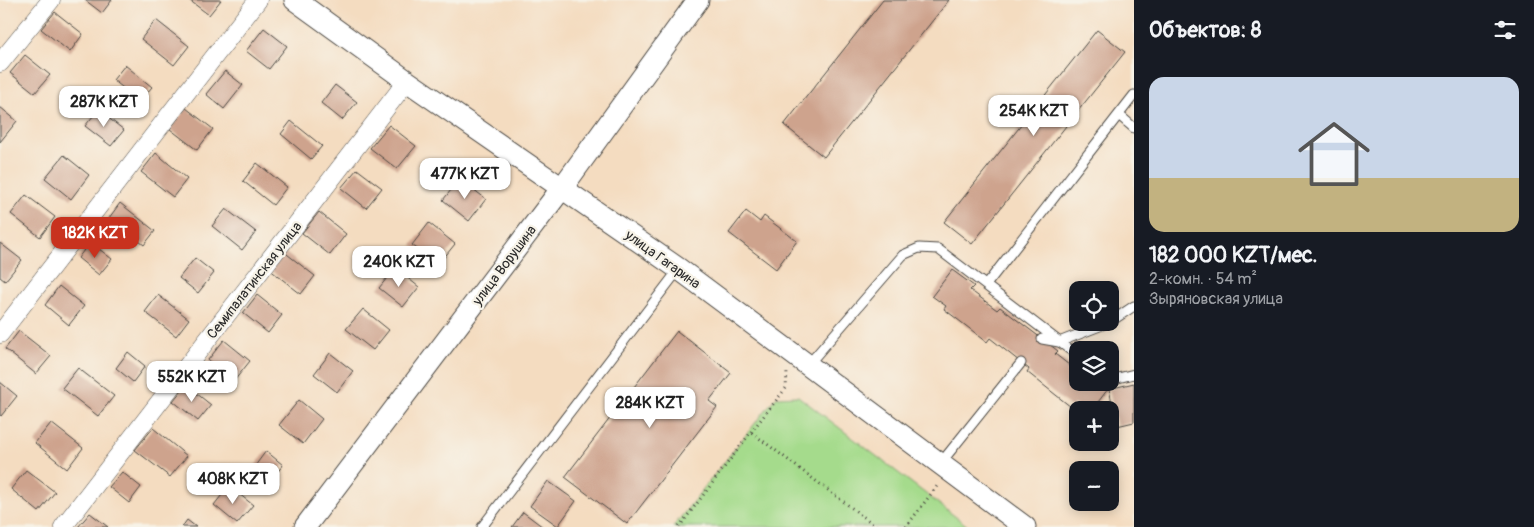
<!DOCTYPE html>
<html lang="ru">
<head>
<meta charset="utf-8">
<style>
	body { margin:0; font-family:Pangolin,sans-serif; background:#242831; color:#f1f3f6; height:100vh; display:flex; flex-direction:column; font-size:19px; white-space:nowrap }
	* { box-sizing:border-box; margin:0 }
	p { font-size:16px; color:#9ea1a6 }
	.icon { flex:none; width:28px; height:28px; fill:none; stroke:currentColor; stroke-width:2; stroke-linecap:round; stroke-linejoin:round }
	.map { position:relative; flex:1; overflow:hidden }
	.panel { display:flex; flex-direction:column; background:#171b24; width:400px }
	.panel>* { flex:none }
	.tools { position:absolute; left:1069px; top:281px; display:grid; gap:10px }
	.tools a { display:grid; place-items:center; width:50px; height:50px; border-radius:10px; background:#171b24; box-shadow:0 2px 12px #0003; font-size:25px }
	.price { position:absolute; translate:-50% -42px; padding:0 11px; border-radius:10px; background:#fff; color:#222; font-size:16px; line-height:32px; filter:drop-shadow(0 1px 2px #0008) }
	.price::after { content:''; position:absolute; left:50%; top:30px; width:15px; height:11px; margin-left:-8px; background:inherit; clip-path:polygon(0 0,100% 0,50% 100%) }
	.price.on { background:#c8321e; color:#fff }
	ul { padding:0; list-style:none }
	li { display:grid; align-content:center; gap:10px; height:265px; padding:0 15px }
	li+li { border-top:1px solid #363941 }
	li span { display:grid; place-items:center; height:155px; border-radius:15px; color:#555 }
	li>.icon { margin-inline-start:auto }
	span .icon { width:90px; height:90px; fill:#fffc; stroke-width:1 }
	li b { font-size:21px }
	h2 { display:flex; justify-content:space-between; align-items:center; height:60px; padding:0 15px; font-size:21px }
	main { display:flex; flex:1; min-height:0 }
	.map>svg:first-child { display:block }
</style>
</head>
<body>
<main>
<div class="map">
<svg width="1134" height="527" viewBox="0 0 1134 527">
	<rect width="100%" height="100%" fill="#f7f3e8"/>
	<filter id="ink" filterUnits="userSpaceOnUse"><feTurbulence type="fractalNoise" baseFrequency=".02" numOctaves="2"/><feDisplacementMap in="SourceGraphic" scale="10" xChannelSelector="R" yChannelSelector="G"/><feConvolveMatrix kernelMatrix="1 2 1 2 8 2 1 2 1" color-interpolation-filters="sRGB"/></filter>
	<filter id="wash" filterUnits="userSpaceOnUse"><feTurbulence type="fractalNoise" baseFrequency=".0096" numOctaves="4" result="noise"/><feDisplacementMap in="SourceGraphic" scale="20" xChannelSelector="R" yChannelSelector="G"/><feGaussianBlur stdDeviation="1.12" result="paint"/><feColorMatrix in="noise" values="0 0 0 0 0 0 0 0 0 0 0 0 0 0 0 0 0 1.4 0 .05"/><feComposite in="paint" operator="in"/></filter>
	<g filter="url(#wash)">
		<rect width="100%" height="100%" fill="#f4dcc0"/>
		<!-- green -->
		<path fill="#a5db8c" stroke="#68835c" d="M798 396 969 527H673L776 397Z"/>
		<g id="blocks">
			<!-- building -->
			<g fill="#cea38d">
				<path d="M85 0H112L102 13Z"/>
				<path d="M189 0H221L209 15Z"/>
				<path d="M883 0H949L824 157 784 125Z"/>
				<path d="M55 12 83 34 70 52 41 29Z"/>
				<path d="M156 20 189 46 174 65 141 39Z"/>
				<path d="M264 28 287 46 269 69 246 51Z"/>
				<path d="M1097 30 1125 52 972 244 944 222Z"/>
				<path d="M25 55 50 75 35 93 10 73Z"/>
				<path d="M125 65 152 87 140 101 113 80Z"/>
				<path d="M225 71 243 85 224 109 206 94Z"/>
				<path d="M335 85 357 102 342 120 321 103Z"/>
				<path d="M0 107 17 121 0 142Z"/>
				<path d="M186 108 213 129 197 150 170 129Z"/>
				<path d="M98 110 124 130 111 146 85 126Z"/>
				<path d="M291 121 322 146 311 159 281 134Z"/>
				<path d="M389 125 416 146 397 169 370 148Z"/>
				<path d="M156 153 187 179 173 197 141 172Z"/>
				<path d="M64 155 89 175 71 199 45 178Z"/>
				<path d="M257 163 287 187 273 205 243 181Z"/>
				<path d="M357 169 382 188 366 208 341 188Z"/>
				<path d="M460 179 486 199 469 221 443 200Z"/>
				<path d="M26 195 55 217 40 237 11 214Z"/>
				<path d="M120 203 155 231 144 245 109 218Z"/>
				<path d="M226 209 256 232 242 250 212 226Z"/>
				<path d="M746 211 760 222 764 216 797 241 776 269 729 233Z"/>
				<path d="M319 212 346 234 330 255 302 233Z"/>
				<path d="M429 223 455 244 438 265 412 245Z"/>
				<path d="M90 242 112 259 99 275 78 258Z"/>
				<path d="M0 243 22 260 5 281 0 277Z"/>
				<path d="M283 251 315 276 301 294 269 269Z"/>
				<path d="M195 258 214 273 198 293 179 278Z"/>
				<path d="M395 268 419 287 403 307 379 288Z"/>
				<path d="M952 270 974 286 970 290 997 310 1000 307 1058 351 1055 354 1078 372V382H1100L1108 389 1092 410H1082L1074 404 1071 407 1027 372 1029 369 990 338 987 342 944 309 946 306 932 296Z"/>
				<path d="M59 286 84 306 69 325 45 305Z"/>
				<path d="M158 295 189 319 176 336 145 312Z"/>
				<path d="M257 295 282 315 268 333 243 313Z"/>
				<path d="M363 309 389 330 373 350 346 329Z"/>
				<path d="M19 331 51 356 36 374 5 349Z"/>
				<path d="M677 331 731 373 709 401 717 407 627 524 565 477Z"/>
				<path d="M224 340 250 361 234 381 208 360Z"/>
				<path d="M128 352 145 366 133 382 116 368Z"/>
				<path d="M330 353 353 371 337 392 314 374Z"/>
				<path d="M78 368 114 396 98 416 62 388Z"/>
				<path d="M0 382 17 396 1 416 0 415Z"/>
				<path d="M1134 383V422L1117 426 1109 389Z"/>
				<path d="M186 385 211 405 198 421 173 401Z"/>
				<path d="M299 400 322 419 303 444 279 425Z"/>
				<path d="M51 423 83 448 67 469 35 443Z"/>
				<path d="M153 428 187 456 170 477 135 450Z"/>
				<path d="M266 451 283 465 269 483 252 470Z"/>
				<path d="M26 470 55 492 39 512 11 489Z"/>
				<path d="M122 472 141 487 129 503 109 487Z"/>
				<path d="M548 481 576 501 558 526 530 506Z"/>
				<path d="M229 486 253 505 237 524 214 505Z"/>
				<path d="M523 512 543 527H512Z"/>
				<path d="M90 513 108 527H78Z"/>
				<path d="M187 520 196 527H182Z"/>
			</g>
		</g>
	</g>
	<g filter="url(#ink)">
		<use href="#blocks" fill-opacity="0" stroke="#494641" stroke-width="1"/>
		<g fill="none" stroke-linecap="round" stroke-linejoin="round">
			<defs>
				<g id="service">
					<path d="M1119 115 1134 128"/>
					<path d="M986 285 1134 95"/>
					<path d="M1110 322 1134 306"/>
					<path d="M1042 339 1059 342 1110 322"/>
					<path d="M807 366 903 255 919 248 938 249 1078 356"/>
					<path d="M1110 380 1134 374"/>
					<path d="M940 464 1021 363"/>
					<path d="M482 527 679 269"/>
				</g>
				<g id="minor">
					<path d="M0 63 51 0"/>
					<path d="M0 334 258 0"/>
					<path d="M63 527 407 81"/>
				</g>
				<g id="tertiary">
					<path d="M295 0 407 81 679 269 1025 527"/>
					<path d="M305 527 562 188 698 0"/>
				</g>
			</defs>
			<!-- service casing -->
			<use href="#service" stroke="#494641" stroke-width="11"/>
			<!-- minor casing -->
			<use href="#minor" stroke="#494641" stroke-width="19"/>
			<!-- tertiary casing -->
			<use href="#tertiary" stroke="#494641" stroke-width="23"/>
			<!-- path -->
			<g stroke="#494641" stroke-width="3" stroke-dasharray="1 4" stroke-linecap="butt">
				<path d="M751 432 786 388 787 372"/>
				<path d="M679 527 751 432 877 527"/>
				<path d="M906 527 937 486"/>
			</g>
			<!-- service -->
			<use href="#service" stroke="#fff" stroke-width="9"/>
			<!-- minor -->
			<use href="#minor" stroke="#fff" stroke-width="18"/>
			<!-- tertiary -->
			<use href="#tertiary" stroke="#fff" stroke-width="21"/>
		</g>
	</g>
	<g text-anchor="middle" stroke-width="4.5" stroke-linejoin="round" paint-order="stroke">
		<!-- street labels -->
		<g font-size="14" fill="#2b2b2b" stroke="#f7f3e8">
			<text transform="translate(663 259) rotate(36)" y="5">улица Гагарина</text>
			<text transform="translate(504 265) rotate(-53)" y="5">улица Ворушина</text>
			<text transform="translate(254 280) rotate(-52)" y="5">Семипалатинская улица</text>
		</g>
	</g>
</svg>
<div class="tools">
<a><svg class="icon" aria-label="locate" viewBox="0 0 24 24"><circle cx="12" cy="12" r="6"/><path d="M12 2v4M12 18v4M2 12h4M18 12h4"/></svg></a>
<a><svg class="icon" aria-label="layers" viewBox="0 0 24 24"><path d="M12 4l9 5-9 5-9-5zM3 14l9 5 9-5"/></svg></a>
<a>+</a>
<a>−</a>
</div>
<b class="price" style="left:104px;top:128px">287K KZT</b>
<b class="price" style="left:1034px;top:137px">254K KZT</b>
<b class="price" style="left:465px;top:200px">477K KZT</b>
<b class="price on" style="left:95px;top:259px">182K KZT</b>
<b class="price" style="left:399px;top:288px">240K KZT</b>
<b class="price" style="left:192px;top:403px">552K KZT</b>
<b class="price" style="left:650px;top:429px">284K KZT</b>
<b class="price" style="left:233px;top:505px">408K KZT</b>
</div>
<section class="panel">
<h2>Объектов: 8<svg class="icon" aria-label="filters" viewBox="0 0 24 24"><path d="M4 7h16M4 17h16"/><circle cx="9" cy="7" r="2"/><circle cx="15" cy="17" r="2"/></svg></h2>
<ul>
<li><span style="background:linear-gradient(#c9d6e8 65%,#c2b280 0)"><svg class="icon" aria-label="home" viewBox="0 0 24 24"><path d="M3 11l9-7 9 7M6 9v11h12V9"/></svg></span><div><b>182 000 KZT/мес.</b><p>2-комн. · 54 m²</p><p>Зыряновская улица</p></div></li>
</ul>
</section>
</main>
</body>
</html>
